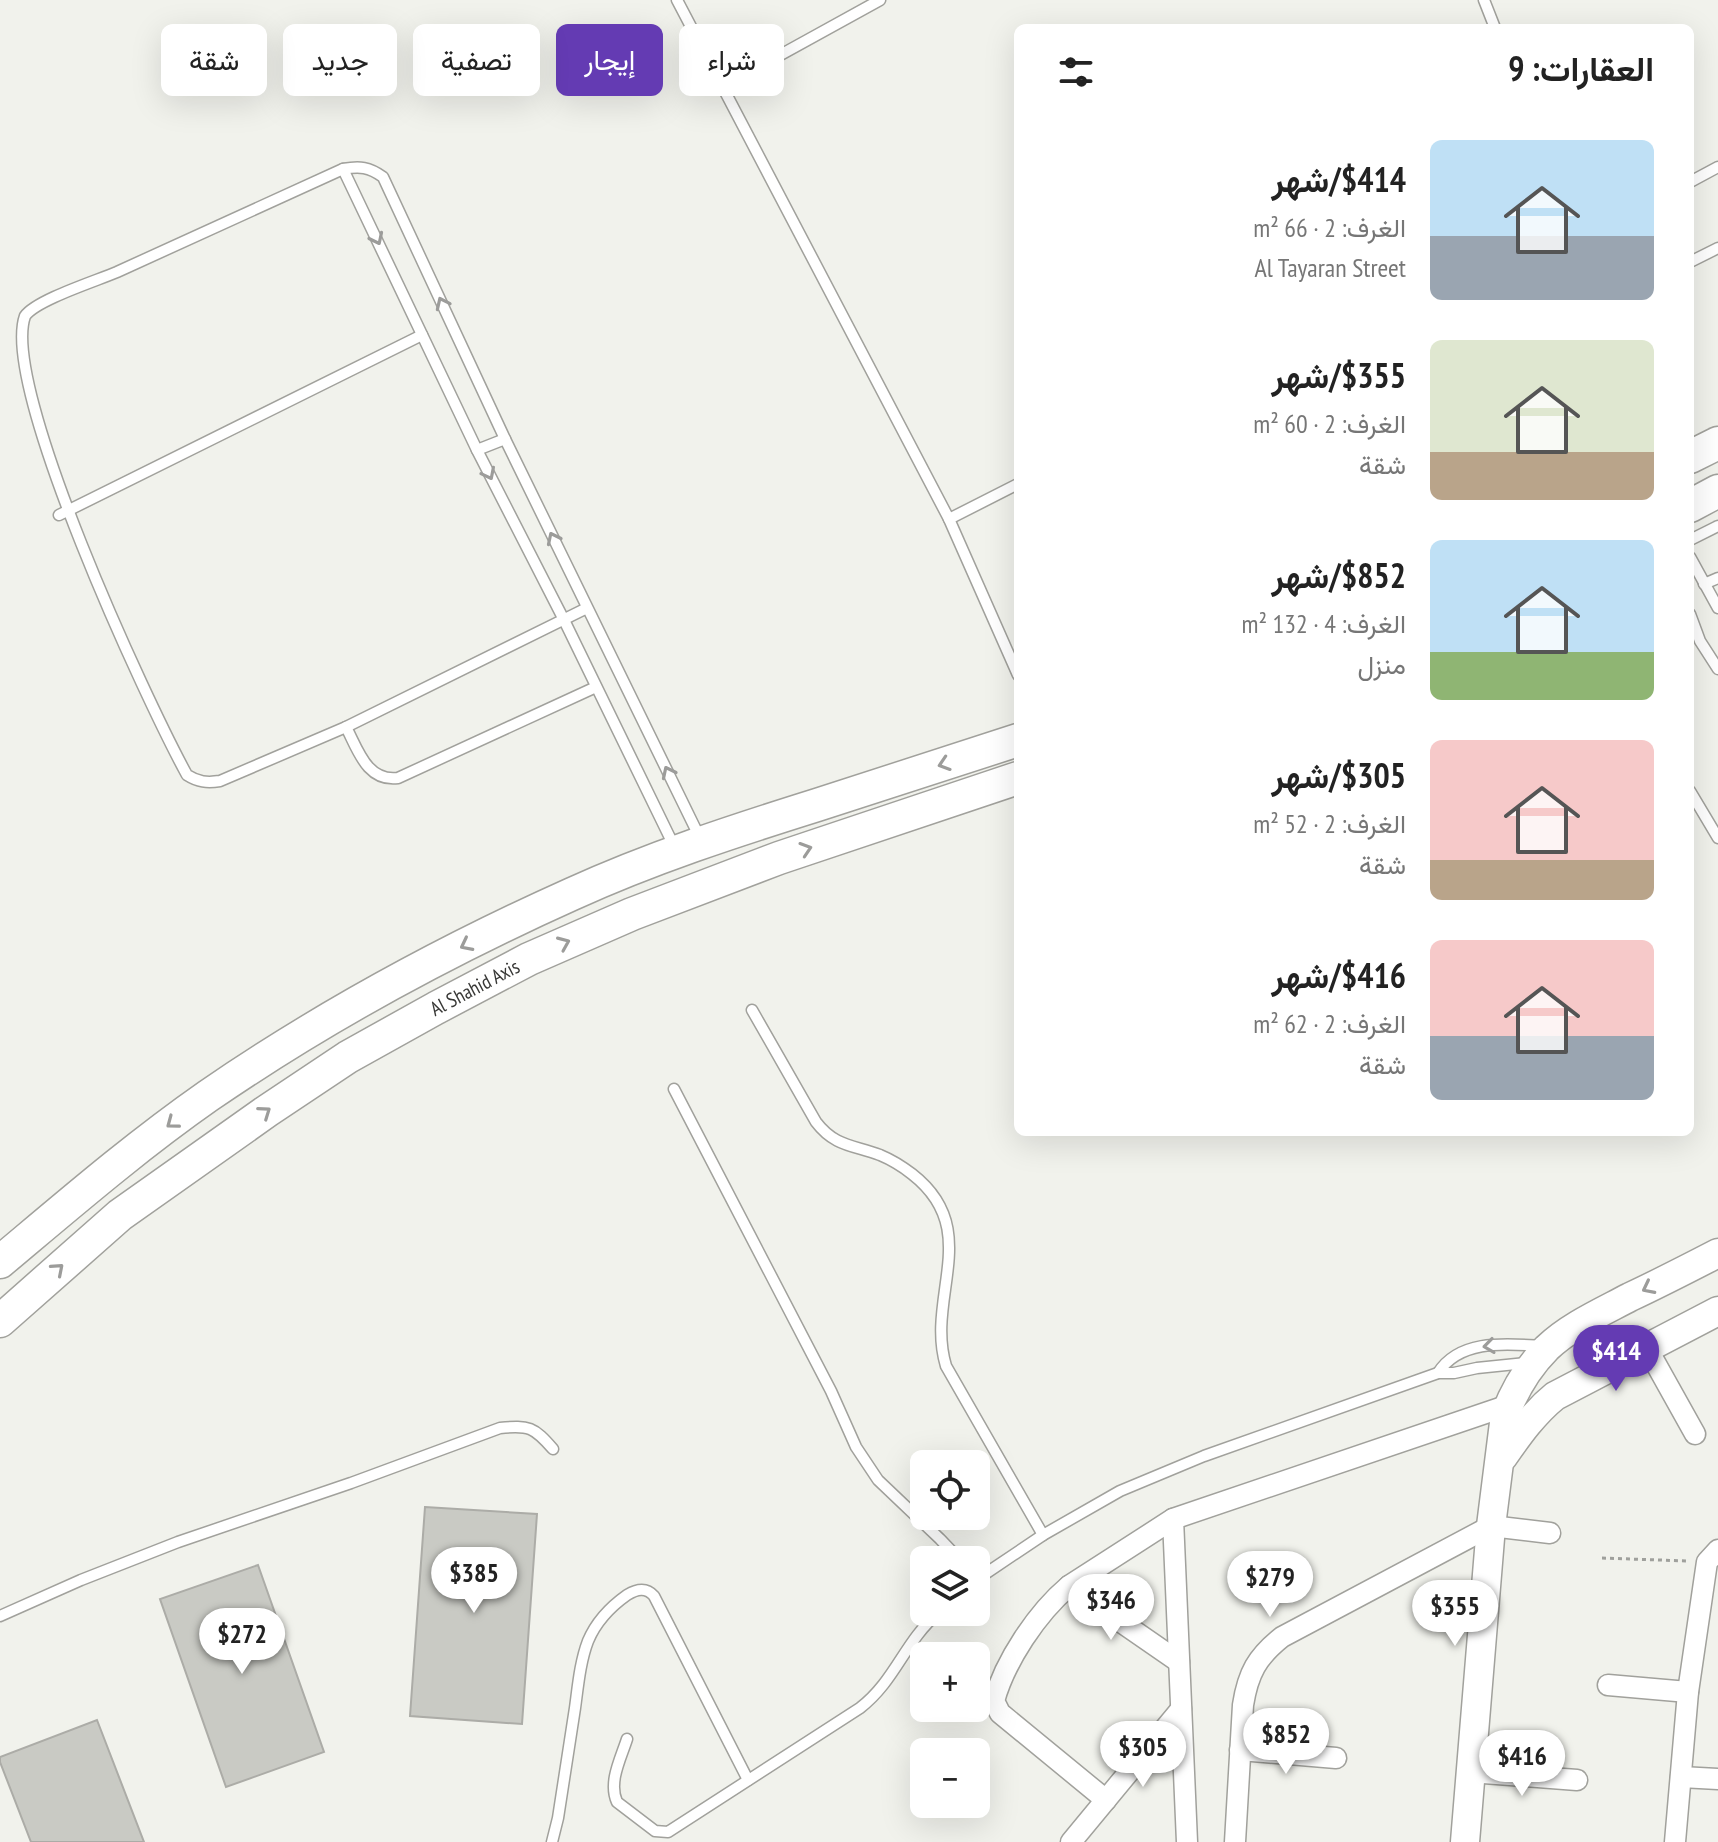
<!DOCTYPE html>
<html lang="ar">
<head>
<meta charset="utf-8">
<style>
	body { margin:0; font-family:"PT Sans Narrow",Vazirmatn,sans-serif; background:#f6f6f6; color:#222; direction:rtl; height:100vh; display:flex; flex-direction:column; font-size:30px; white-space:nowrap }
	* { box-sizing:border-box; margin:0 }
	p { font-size:26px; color:#767676 }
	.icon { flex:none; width:44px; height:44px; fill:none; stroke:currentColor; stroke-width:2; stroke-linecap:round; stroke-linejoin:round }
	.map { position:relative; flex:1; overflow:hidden; direction:ltr }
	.sheet { position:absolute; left:1014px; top:24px; width:680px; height:1112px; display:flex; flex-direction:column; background:#fff; border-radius:12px; box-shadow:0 8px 32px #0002; direction:rtl }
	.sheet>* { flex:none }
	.banner { position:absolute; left:24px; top:24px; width:760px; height:72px; direction:rtl; display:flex; gap:16px }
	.tools { position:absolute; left:910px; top:1450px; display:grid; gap:16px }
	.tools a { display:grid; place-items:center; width:80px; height:80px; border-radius:12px; background:#fff; box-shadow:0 8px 32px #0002; font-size:40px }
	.price { position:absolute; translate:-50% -68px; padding:0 18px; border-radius:28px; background:#fff; color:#222; font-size:26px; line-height:52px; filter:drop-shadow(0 2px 4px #0008) }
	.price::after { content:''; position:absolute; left:50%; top:48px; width:24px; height:18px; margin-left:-12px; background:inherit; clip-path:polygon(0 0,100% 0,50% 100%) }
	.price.on { background:#643bb3; color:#fff }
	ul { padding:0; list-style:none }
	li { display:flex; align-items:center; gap:24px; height:200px; padding:0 40px }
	li span { display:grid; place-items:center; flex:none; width:224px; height:160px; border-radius:12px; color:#555 }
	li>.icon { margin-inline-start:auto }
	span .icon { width:96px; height:96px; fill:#fffc; stroke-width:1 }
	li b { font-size:34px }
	h2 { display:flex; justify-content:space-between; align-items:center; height:96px; padding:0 40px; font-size:34px }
	.pill { padding:0 28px; border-radius:12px; background:#fff; box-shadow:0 8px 32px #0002; font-size:28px; line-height:72px }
	.pill.on { background:#643bb3; color:#fff }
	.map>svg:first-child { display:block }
</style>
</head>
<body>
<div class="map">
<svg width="1718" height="1842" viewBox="0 0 1718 1842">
	<rect width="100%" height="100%" fill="#f1f2ec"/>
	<!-- building -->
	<g fill="#c9cac4" stroke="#acaca7" stroke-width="2">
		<path d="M425 1507 537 1514 522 1724 410 1716Z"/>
		<path d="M258 1565 324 1752 226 1787 160 1599Z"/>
		<path d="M97 1720 144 1842H31L0 1762V1757Z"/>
	</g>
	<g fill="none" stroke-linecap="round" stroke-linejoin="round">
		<defs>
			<g id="service">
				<path d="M677 0 949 519 1018 675"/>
				<path d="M1484 0 1495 28"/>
				<path d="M724 86 880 0"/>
				<path d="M343 169 477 450 564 620 674 846"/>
				<path d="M1690 182 1718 167"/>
				<path d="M1690 262 1718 248"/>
				<path d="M477 450 505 439"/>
				<path d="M59 515 422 335"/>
				<path d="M949 519 1018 484"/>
				<path d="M1690 540 1718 526"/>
				<path d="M1690 557 1718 608"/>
				<path d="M1704 584 1718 578"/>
				<path d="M587 608 346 727 220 781C207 783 198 782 187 775 147 702 0 386 25 316 36 300 96 281 117 272 193 238 268 203 343 169 360 166 369 167 383 177L505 439 700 838"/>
				<path d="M1690 614 1700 641 1718 669"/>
				<path d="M346 727C358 750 367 782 398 778L596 687"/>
				<path d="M1690 791 1718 838"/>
				<path d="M752 1010 816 1122C835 1147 854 1145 880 1155 892 1160 903 1167 912 1174 984 1230 925 1297 946 1366L1043 1535"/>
				<path d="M674 1089 831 1391 856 1447 878 1480 940 1539 960 1560"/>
				<path d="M1438 1373C1460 1338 1508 1344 1543 1346"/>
				<path d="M976 1580 1043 1535 1120 1491 1204 1456 1438 1373H1454L1477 1368 1526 1363"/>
				<path d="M0 1616 81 1580 178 1542 351 1483 500 1428C529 1425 534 1427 553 1449"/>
				<path d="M627 1739C621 1758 608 1782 617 1802L655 1831 668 1832 860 1708C896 1680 904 1642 939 1612"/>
				<path d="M552 1842 558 1818C564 1781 569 1745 575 1708 578 1686 580 1662 588 1641 596 1622 610 1607 627 1595 637 1589 646 1587 654 1596L748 1780"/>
			</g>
			<g id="minor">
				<path d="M1647 1348 1695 1434"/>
				<path d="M1173 1519 1187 1842"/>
				<path d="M1069 1586 1179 1662"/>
				<path d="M1608 1685 1688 1692"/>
				<path d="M1240 1750 1336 1758"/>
				<path d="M1470 1772 1577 1780"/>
				<path d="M1681 1777 1718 1779"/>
				<path d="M1106 1800 1000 1713 994 1701C1005 1661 1037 1613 1069 1586L1173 1519 1509 1405"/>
				<path d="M1071 1842 1181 1709"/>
				<path d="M1235 1842 1243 1705C1248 1673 1257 1657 1282 1637L1491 1526 1550 1533"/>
				<path d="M1675 1842 1688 1692 1707 1562 1718 1550"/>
			</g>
			<g id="secondary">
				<path d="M1503 1457C1519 1434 1534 1413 1555 1396L1718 1311"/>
				<path d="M1465 1842 1491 1526 1505 1415C1514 1391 1528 1367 1547 1348 1570 1326 1602 1312 1630 1297 1660 1283 1689 1268 1718 1253"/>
			</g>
			<g id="primary">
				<path d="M1690 457 1718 443"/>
				<path d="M1690 506 1718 491"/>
				<path d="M0 1262C68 1205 135 1147 208 1096 323 1017 445 951 572 894 651 858 734 831 817 805 884 783 951 761 1018 740"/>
				<path id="s1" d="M0 1321 120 1215 267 1111 348 1057 436 1008 529 959 632 914 779 858 1018 778"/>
			</g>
		</defs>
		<!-- service casing -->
		<use href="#service" stroke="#a1a19c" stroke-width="13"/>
		<!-- minor casing -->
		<use href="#minor" stroke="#a1a19c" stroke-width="23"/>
		<!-- secondary casing -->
		<use href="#secondary" stroke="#a1a19c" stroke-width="31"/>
		<!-- primary casing -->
		<use href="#primary" stroke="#a1a19c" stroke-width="35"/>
		<!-- path -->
		<path stroke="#9fa09c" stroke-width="3" stroke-dasharray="4 4" stroke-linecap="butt" d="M1602 1558 1687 1561"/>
		<!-- service -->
		<use href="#service" stroke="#fff" stroke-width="10"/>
		<!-- minor -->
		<use href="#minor" stroke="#fff" stroke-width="20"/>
		<!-- secondary -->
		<use href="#secondary" stroke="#fff" stroke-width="28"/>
		<!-- primary -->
		<use href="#primary" stroke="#fff" stroke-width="32"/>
	</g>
	<!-- one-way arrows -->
	<defs><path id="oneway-chevron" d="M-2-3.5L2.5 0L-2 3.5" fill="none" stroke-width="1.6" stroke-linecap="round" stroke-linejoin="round" transform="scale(2)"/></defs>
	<g stroke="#9c9c9a">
		<use href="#oneway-chevron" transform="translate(377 239) rotate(64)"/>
		<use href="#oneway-chevron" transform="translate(442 303) rotate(-115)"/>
		<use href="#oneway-chevron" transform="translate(489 474) rotate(63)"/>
		<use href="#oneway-chevron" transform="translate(553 538) rotate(-116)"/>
		<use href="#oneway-chevron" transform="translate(944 764) rotate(162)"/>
		<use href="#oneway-chevron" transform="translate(668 772) rotate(-116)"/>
		<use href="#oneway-chevron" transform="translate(806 849) rotate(-18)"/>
		<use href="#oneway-chevron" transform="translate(564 943) rotate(-23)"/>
		<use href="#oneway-chevron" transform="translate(466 945) rotate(153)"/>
		<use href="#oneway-chevron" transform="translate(265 1112) rotate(-35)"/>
		<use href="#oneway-chevron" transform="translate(172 1123) rotate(143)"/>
		<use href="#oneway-chevron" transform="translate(58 1269) rotate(-41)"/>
		<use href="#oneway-chevron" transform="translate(1648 1288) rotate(153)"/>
		<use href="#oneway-chevron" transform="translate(1489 1346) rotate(172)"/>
	</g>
	<g text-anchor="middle" stroke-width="6" stroke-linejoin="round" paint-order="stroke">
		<!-- street labels -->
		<g font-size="20" fill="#383836" stroke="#fff">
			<text dy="7" stroke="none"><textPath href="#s1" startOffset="582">Al Shahid Axis</textPath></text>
		</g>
	</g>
</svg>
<div class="tools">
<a><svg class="icon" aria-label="locate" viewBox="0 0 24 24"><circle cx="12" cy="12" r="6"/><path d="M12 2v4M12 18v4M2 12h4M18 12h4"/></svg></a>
<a><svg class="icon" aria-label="layers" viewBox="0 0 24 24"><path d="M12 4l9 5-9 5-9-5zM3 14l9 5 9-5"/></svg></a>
<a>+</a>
<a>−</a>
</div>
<b class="price on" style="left:1616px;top:1393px">$414</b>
<b class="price" style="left:474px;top:1615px">$385</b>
<b class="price" style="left:1270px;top:1619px">$279</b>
<b class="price" style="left:1111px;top:1642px">$346</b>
<b class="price" style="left:1455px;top:1648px">$355</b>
<b class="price" style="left:242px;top:1676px">$272</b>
<b class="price" style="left:1286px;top:1776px">$852</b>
<b class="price" style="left:1143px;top:1789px">$305</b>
<b class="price" style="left:1522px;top:1798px">$416</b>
<div class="banner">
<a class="pill">شراء</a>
<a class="pill on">إيجار</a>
<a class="pill">تصفية</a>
<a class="pill">جديد</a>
<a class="pill">شقة</a>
</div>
<section class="sheet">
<h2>العقارات: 9<svg class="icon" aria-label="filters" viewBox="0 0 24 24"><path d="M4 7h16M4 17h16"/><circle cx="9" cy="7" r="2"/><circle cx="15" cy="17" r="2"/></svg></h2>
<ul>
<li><span style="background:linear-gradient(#bfe0f5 60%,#9aa5b1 0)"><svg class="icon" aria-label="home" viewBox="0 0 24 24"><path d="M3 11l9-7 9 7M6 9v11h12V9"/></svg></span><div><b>$414/شهر</b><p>الغرف: 2 · 66 m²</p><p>Al Tayaran Street</p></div></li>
<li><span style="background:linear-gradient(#dfe7d0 70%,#b9a48a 0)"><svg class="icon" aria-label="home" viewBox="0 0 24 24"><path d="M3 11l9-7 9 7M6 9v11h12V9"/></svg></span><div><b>$355/شهر</b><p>الغرف: 2 · 60 m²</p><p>شقة</p></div></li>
<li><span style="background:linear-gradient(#bfe0f5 70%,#8fb573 0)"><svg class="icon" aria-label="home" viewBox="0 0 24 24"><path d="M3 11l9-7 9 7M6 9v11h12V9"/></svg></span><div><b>$852/شهر</b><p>الغرف: 4 · 132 m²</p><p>منزل</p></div></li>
<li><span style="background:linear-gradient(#f6c9c9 75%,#b9a48a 0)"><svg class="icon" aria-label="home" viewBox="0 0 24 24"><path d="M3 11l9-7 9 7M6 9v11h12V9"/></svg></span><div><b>$305/شهر</b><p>الغرف: 2 · 52 m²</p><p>شقة</p></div></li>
<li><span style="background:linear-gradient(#f6c9c9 60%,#9aa5b1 0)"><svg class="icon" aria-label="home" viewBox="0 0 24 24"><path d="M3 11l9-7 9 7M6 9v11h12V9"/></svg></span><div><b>$416/شهر</b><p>الغرف: 2 · 62 m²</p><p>شقة</p></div></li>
</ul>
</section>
</div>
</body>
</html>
